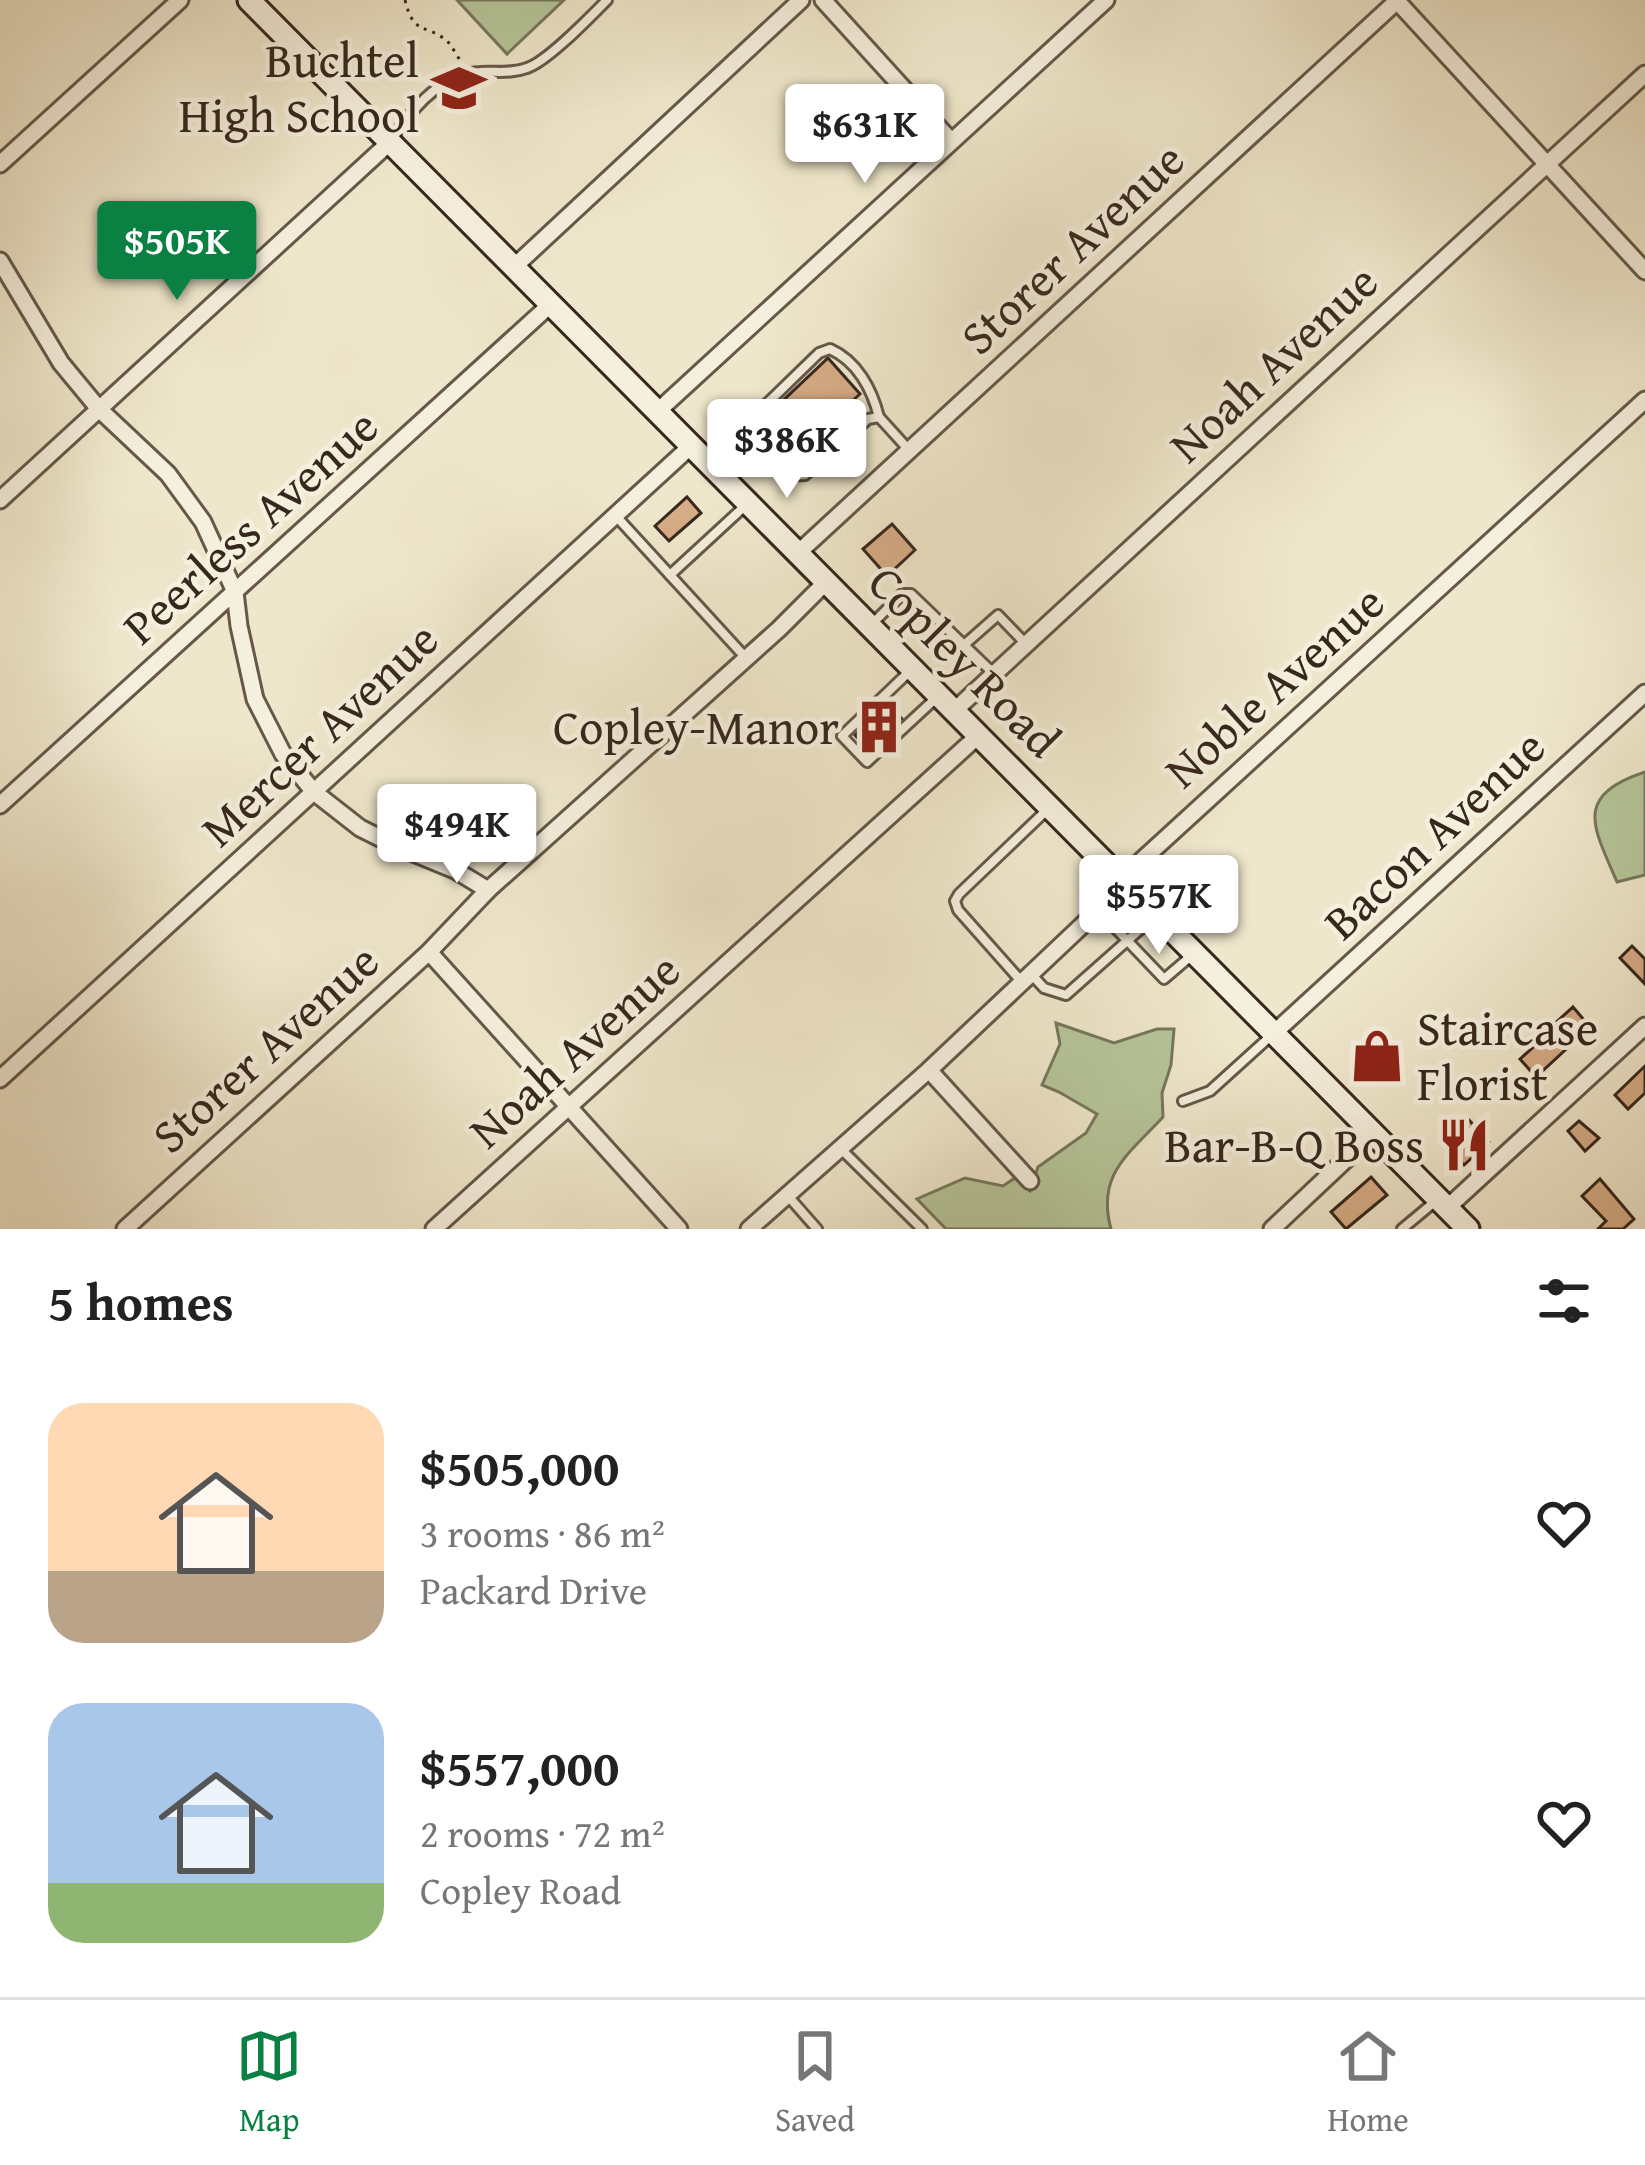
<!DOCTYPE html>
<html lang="en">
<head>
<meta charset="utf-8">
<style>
	body { margin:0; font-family:"Gentium Book Plus",serif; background:#f6f6f6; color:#222; height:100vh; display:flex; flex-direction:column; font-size:45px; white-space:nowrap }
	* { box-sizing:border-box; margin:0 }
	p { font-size:39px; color:#767676 }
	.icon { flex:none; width:66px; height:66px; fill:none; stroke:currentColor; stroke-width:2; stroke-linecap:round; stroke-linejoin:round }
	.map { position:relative; height:1229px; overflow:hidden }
	.side { display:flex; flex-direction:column; background:#fff; flex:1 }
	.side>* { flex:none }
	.price { position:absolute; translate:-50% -102px; padding:0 27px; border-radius:12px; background:#fff; color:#222; font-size:39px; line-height:78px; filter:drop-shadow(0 3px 6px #0008) }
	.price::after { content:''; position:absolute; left:50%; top:72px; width:36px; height:27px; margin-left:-18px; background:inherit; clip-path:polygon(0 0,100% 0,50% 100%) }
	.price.selected { background:#0b8043; color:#fff }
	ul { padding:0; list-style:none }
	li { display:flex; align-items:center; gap:36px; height:300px; padding:0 48px }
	li span { display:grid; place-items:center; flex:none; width:336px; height:240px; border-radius:36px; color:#555 }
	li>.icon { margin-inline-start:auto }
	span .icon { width:144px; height:144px; fill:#fffc; stroke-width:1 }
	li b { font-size:51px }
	h2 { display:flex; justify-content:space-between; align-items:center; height:144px; padding:0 48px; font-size:51px }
	.menu { display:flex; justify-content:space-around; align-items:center; height:168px; border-top:3px solid #e0e0e0; background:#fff; font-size:33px; color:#767676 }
	.menu a { display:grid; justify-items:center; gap:6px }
	.menu .selected { color:#0b8043 }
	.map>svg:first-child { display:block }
</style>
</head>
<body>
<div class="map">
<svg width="1645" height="1229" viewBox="0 0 1645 1229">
	<rect width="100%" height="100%" fill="#efe7cb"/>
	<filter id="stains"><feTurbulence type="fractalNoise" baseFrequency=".00167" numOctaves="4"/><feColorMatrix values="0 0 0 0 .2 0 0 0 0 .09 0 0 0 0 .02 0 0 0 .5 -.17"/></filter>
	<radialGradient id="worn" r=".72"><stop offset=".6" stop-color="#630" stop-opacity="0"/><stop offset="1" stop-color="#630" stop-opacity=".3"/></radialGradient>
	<!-- green -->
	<g fill="#b6c69a" stroke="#76775c" stroke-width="3">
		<path d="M457 0H564L507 54Z"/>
		<path d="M1645 772V875L1617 882C1593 826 1573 796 1645 772Z"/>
		<path d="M1056 1023 1114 1043 1157 1029H1174L1171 1065 1162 1093 1163 1117C1129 1154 1096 1174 1111 1229H946L917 1199 965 1178 1003 1186 1015 1178 1030 1191 1038 1167 1086 1133 1097 1114 1059 1092 1042 1085 1060 1044Z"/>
	</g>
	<!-- building -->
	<g fill="#d6ac86" stroke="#37281e" stroke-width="3">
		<path d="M828 358 860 394 795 453 794 462 783 461 779 458V451L756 426Z"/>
		<path d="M687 497 701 513 669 541 655 526Z"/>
		<path d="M892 524 915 550 887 576 863 549Z"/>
		<path d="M888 704 902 719 868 750 855 735Z"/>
		<path d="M1632 946 1645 959V984L1620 958Z"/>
		<path d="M1573 1007 1590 1027 1536 1077 1520 1059 1539 1042 1543 1035 1541 1032 1549 1024 1552 1026Z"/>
		<path d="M1645 1066V1093L1628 1109 1615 1095Z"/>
		<path d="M1469 1120 1489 1142 1464 1165 1444 1144Z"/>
		<path d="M1579 1121 1599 1138 1585 1151 1568 1131Z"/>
		<path d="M1371 1177 1387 1195 1346 1229 1331 1212Z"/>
		<path d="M1600 1179 1634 1219 1623 1229H1598L1606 1221 1582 1196Z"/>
	</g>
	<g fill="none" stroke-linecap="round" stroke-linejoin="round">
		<defs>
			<g id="lane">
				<path d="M392 139C411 110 441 73 480 72 496 71 511 74 527 68 548 61 590 17 607 0"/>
				<path d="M742 432 747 423 819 353 830 349C857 361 872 389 879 417"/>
				<path d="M707 460 733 434 742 432C764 448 773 479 805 475L868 419 879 417 909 450"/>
				<path d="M615 515 745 657"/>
				<path d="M670 575 747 504"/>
				<path d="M872 624 902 594H911L993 673"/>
				<path d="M964 645 998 615 1025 643"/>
				<path d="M912 669 842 736 867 762 935 699"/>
				<path d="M1099 911 1164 979 1191 956"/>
				<path d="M1032 975 1044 988 1066 995 1154 917"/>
				<path d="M1021 981 958 910 955 901 959 894 1049 808"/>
				<path d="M1183 1101 1210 1091 1273 1034"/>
				<path d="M842 1150 922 1229"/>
				<path d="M788 1196 817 1229"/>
				<path d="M1402 1229 1438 1199"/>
			</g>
			<g id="street">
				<path d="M823 0 951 141"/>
				<path d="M1397 1 1645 271"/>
				<path d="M0 164 180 0"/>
				<path d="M0 261 61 363 99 409 168 474 203 522 235 592 239 626 255 699 283 754 314 792 360 828 394 845 455 870 488 890"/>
				<path d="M515 266 801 0"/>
				<path d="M658 411 1106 0"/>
				<path d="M0 500 389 143"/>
				<path d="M798 553 1398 0"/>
				<path d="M955 710 1645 74"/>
				<path d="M0 805 551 304"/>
				<path d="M429 952 679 1229"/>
				<path d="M1274 1033 1645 693"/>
				<path d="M929 1070 1030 1181"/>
				<path d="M0 1079 691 446"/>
				<path d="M1447 1208 1645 1026"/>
				<path d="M125 1229 429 952 488 890 779 629 826 582"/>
				<path d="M434 1229 979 735"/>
				<path d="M749 1229 929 1070 1126 884 1141 861 1645 400"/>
				<path d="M1272 1229 1374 1133"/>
			</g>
			<path id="secondary" d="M249 0 1468 1229"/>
		</defs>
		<!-- lane casing -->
		<use href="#lane" stroke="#655849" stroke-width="14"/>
		<!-- street casing -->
		<use href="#street" stroke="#655849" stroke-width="21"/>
		<!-- secondary casing -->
		<use href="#secondary" stroke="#37281e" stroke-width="27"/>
		<!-- path -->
		<path stroke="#37281e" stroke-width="3" stroke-dasharray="3 6" stroke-linecap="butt" d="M405 0C414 38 427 22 449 43 451 45 459 59 461 62"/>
		<!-- lane -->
		<use href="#lane" stroke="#f5efdd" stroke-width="8"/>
		<!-- street -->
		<use href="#street" stroke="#f5efdd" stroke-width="15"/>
		<!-- secondary -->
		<use href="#secondary" stroke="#f5efdd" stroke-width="21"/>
	</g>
	<!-- icons -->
	<defs>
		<symbol id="school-bare" viewBox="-9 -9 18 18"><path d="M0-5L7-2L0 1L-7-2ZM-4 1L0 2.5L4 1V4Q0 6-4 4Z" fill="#8f2418" stroke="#f5efdd" stroke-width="2.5" paint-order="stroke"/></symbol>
		<symbol id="building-bare" viewBox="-9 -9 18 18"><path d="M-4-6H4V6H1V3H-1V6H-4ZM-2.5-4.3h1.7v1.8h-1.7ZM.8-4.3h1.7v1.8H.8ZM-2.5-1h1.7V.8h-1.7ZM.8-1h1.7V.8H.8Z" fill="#8f2418" stroke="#f5efdd" stroke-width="2.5" paint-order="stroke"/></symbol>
		<symbol id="shop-bare" viewBox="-9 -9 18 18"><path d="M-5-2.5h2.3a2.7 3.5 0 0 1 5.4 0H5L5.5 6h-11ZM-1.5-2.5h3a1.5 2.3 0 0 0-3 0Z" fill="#8f2418" stroke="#f5efdd" stroke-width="2.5" paint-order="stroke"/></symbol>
		<symbol id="restaurant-bare" viewBox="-9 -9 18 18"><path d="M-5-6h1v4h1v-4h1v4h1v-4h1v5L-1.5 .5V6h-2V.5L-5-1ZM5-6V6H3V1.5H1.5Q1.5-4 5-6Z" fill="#8f2418" stroke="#f5efdd" stroke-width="2.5" paint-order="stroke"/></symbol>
	</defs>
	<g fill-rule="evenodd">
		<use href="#school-bare" x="421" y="50" width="76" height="76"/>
		<use href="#building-bare" x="841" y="689" width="76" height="76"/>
		<use href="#shop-bare" x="1339" y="1018" width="76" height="76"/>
		<use href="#restaurant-bare" x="1426" y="1107" width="76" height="76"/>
	</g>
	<g text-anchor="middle" stroke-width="9" stroke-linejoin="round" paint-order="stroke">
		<!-- poi labels -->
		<g font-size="48" fill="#37281e" stroke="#f5efdd" text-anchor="end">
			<text x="419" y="77">Buchtel<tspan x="419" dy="55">High School</tspan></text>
			<text x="839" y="744">Copley-Manor</text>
			<text x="1417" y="1045" text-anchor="start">Staircase<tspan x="1417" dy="55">Florist</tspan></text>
			<text x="1424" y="1162">Bar-B-Q Boss</text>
		</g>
		<!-- street labels -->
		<g font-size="48" fill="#37281e" stroke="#f5efdd">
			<text transform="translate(1072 248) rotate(-43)" y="17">Storer Avenue</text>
			<text transform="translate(1273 363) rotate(-43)" y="17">Noah Avenue</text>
			<text transform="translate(250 526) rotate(-42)" y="17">Peerless Avenue</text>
			<text transform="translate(965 661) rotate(45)" y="17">Copley Road</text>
			<text transform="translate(1274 686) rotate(-42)" y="17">Noble Avenue</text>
			<text transform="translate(319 734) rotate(-43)" y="17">Mercer Avenue</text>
			<text transform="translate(1434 834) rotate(-43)" y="17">Bacon Avenue</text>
			<text transform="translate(265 1048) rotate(-42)" y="17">Storer Avenue</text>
			<text transform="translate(574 1050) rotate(-42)" y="17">Noah Avenue</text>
		</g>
	</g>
	<rect width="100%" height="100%" filter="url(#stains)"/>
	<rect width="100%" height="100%" fill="url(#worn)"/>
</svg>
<b class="price" style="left:865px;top:186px">$631K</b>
<b class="price selected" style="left:177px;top:303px">$505K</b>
<b class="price" style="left:787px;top:501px">$386K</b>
<b class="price" style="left:457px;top:886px">$494K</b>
<b class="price" style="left:1159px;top:957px">$557K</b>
</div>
<section class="side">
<h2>5 homes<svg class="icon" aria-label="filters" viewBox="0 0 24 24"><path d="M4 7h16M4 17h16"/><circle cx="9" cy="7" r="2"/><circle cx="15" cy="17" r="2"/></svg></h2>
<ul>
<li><span style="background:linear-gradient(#ffd9b3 70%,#b9a48a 0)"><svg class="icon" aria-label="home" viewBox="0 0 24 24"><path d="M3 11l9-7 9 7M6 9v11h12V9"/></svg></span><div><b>$505,000</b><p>3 rooms · 86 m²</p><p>Packard Drive</p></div><svg class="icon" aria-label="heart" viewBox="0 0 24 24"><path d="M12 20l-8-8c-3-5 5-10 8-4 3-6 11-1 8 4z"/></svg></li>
<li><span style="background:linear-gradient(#a9c7e8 75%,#8fb573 0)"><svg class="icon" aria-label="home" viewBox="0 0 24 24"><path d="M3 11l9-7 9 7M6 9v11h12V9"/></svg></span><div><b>$557,000</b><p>2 rooms · 72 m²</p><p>Copley Road</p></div><svg class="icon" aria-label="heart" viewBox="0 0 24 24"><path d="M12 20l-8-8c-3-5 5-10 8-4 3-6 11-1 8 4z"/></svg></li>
</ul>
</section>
<nav class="menu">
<a class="selected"><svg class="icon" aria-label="map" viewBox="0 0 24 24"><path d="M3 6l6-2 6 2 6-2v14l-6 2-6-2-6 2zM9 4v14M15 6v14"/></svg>Map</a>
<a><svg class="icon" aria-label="saved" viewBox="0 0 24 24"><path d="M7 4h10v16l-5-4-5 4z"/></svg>Saved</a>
<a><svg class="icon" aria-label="home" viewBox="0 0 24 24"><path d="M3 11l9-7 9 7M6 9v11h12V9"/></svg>Home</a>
</nav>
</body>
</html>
